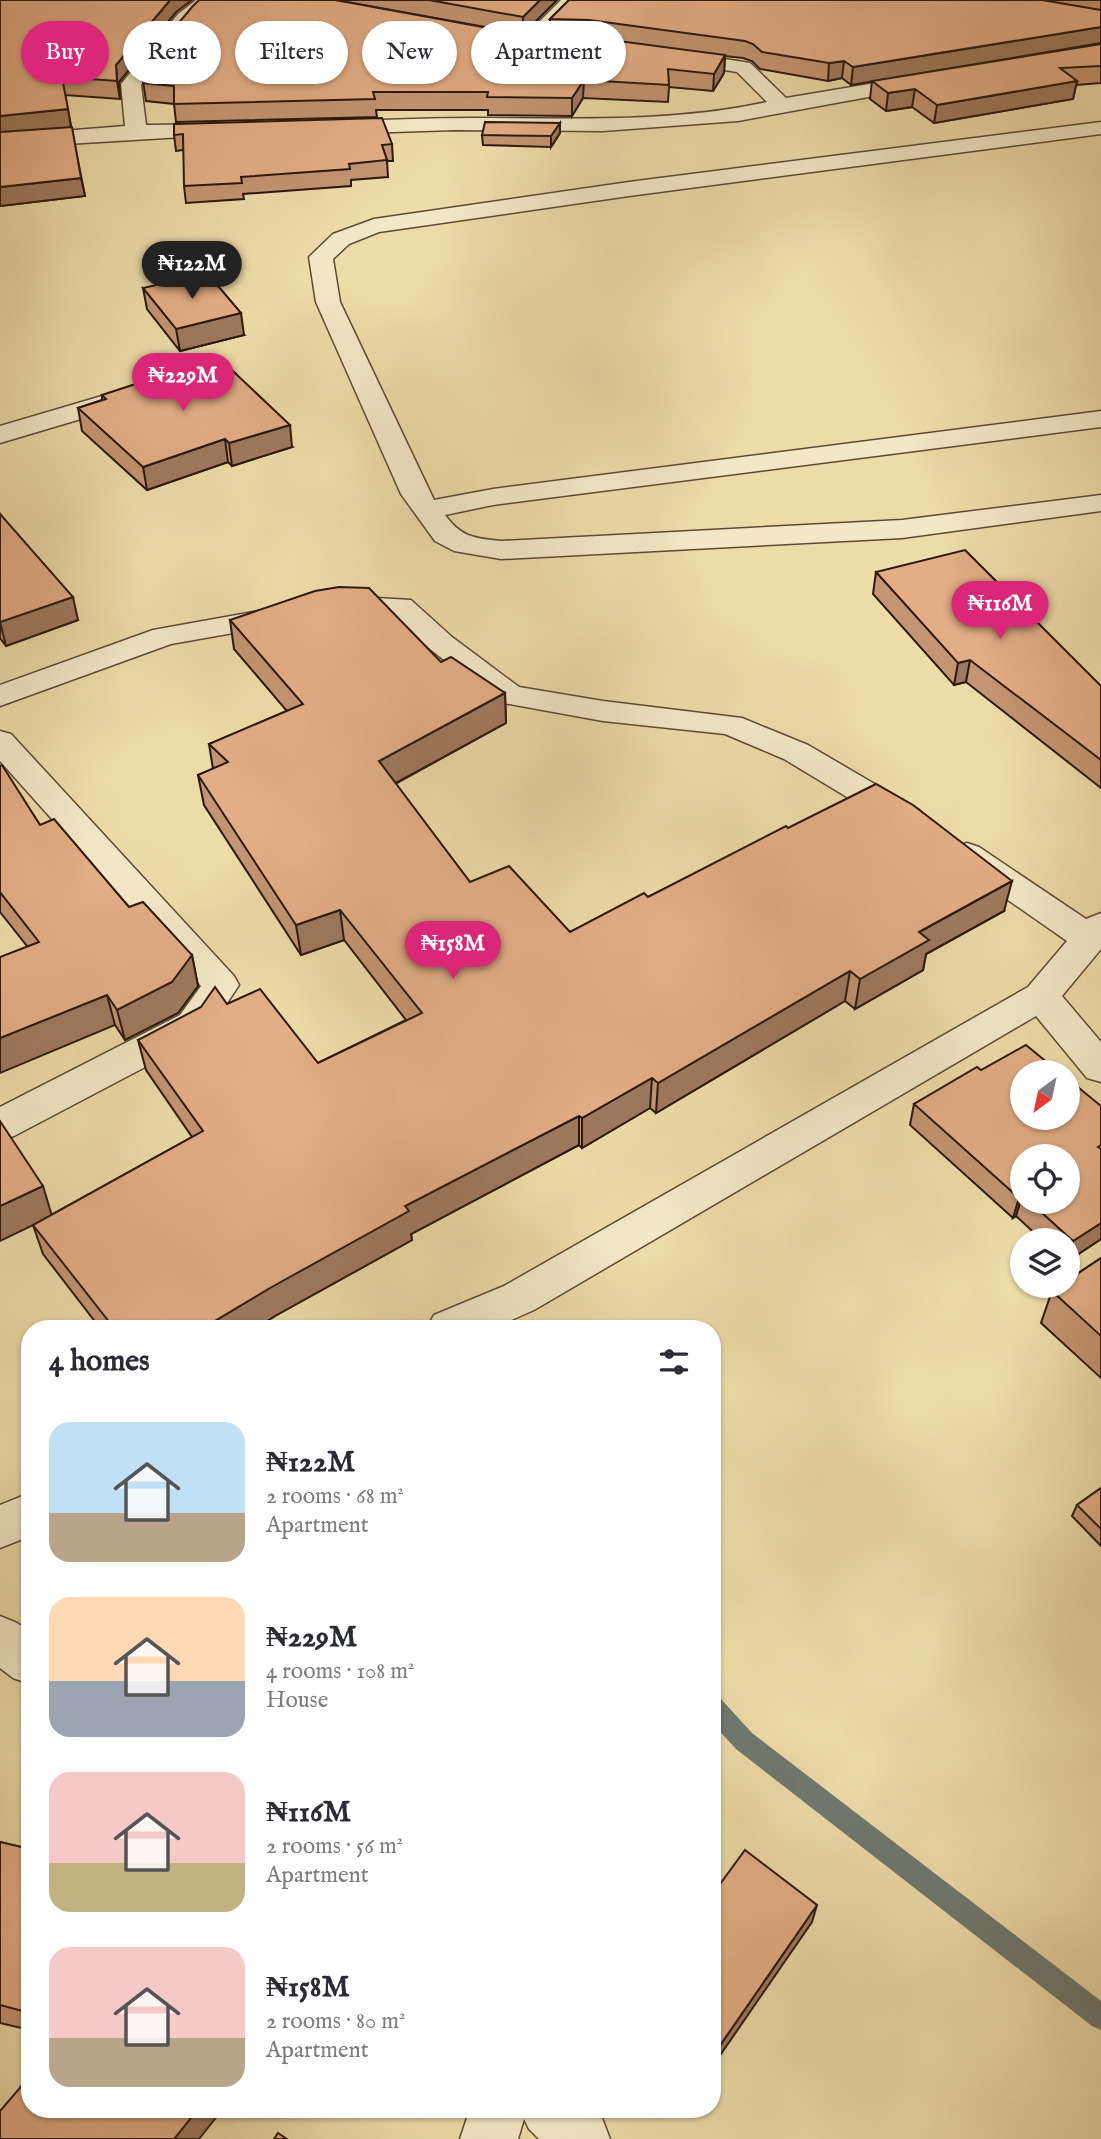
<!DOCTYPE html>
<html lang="en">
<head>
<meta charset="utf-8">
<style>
	body { margin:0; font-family:"IM FELL English",serif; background:#f7f7f7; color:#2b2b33; height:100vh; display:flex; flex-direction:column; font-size:26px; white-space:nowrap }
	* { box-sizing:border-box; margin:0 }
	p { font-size:23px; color:#7c7c81 }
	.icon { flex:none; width:38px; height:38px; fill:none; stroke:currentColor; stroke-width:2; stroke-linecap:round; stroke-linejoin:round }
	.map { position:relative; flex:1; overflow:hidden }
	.side { position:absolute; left:21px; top:1320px; width:700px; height:798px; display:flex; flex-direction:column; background:#fff; border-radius:28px; box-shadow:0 2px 5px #0004 }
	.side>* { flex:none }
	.guide { position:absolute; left:21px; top:21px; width:700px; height:63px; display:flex; gap:14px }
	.needle { width:46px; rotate:213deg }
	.controls { position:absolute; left:1010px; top:1060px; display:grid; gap:14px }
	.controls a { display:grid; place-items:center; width:70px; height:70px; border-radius:50%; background:#fff; box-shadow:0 2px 5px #0004; font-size:35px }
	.price { position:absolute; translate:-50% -60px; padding:0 16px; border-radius:24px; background:#db2777; color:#fff; font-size:23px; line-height:46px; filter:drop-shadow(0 2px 4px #0008) }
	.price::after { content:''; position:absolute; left:50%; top:42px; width:21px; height:16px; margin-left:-10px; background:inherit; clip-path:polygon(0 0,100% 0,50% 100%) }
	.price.selected { background:#222; color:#fff }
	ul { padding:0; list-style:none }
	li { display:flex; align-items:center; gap:21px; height:175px; padding:0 28px }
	li span { display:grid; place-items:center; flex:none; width:196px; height:140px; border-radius:21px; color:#555 }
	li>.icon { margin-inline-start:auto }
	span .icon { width:84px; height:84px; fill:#fffc; stroke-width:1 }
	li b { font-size:30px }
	h2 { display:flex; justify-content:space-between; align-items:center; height:84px; padding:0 28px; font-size:30px }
	.chip { padding:0 24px; border-radius:32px; background:#fff; box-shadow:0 2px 5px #0004; font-size:24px; line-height:63px }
	.chip.selected { background:#db2777; color:#fff }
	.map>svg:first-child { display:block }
</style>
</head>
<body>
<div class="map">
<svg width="1101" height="2139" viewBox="0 0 1101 2139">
	<rect width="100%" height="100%" fill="#eddba8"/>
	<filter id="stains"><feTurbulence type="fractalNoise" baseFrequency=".00286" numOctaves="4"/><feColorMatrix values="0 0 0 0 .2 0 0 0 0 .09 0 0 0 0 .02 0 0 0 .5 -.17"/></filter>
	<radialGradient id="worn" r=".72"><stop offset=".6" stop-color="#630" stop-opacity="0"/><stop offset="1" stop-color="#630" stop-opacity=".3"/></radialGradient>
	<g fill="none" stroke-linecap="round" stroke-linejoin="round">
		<!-- stream -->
		<path fill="#6e7970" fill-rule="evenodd" d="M712 1695 720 1698 752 1733 1101 2001V2030L1092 2026 736 1749 712 1723Z"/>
		<defs>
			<g id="minor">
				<path d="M196 0H217L192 22 141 85 146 125 226 124 233 126 237 130 233 134 0 148V136L125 126 121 84 178 14Z"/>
				<path d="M561 0H581L535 48H521L518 44 521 40Z"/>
				<path d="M674 51 750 63 786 98 923 75 930 77 933 81 930 85 923 87 738 121 603 131 454 130 332 134 325 132 321 128 325 124 332 122C380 120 428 118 475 118 572 118 672 123 767 102L737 72 667 61 664 57 667 53Z"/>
				<path d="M1101 122V134L629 196 379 232 349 244 333 259 340 302 434 500 493 489 1101 411V427L493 505 445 515C462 538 474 538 501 541L902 520 1101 495V511L902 538 501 559 454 551 435 541 401 494 316 302 309 257 333 234 374 219 629 182Z"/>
				<path d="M129 388 138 390 142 396 138 402 0 443V426Z"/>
				<path d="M342 596 411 600 452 637 519 687 603 701 742 718 808 745 919 810 924 818 919 826 907 829 895 826 784 759 725 734 603 721 498 702 430 649 392 615 342 614 171 644 0 706V685L153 630Z"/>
				<path d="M0 731 11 734 234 976 239 985 206 1035 14 1136 0 1140V1107L180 1015 201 986 0 761Z"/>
				<path d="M967 843 979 847 1086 919 1101 913V949L1062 996 1101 1042V1082L1087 1078 1036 1016 534 1310 493 1328H427L434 1315 504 1286 1028 987 1067 941 955 863 950 855 955 847Z"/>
				<path d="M30 1493V1536L0 1548V1505Z"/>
				<path d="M0 1616 17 1623 30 1632V1684L13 1678 0 1668Z"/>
				<path d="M470 2109H591L602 2118 610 2139H539L529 2129 524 2119 518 2139H460Z"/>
			</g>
		</defs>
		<!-- minor casing -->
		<use href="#minor" stroke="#5c4a35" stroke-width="3"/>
		<!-- minor -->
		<use href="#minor" fill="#f3e8c6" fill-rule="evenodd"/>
	</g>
	<!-- wall -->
	<g fill="#c39572" stroke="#2b190f" stroke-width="2" fill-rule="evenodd">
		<path d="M0 0 176 12 119 82 120 99 65 95 85 196 0 206Z"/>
		<path d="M336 0H557L523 34Z"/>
		<path d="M569 0H1101V83L1076 85 1073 99 934 123 912 107 886 111 870 99 872 81 851 85 842 78 828 81 760 69 752 61 743 58 725 56 724 73 713 91 669 87 668 102 583 98 572 116 488 115V110H376L377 117 176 122 174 104 146 101 141 68 527 35 550 36V19Z"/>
		<path d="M560 123V133L551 147 483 145 482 135Z"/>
		<path d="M174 124 392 144 393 161H387L388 177 351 180V186L243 194 244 199 186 203 184 186V150L176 151 174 135Z"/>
		<path d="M143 288 244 335 180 351 147 309Z"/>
		<path d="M102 395 292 447 232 466 228 462 147 490 82 431 78 408 102 400Z"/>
		<path d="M0 514 78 620 6 646 0 638Z"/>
		<path d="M876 572 1101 686V788L966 682 954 685 873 594Z"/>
		<path d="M230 620 441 662 505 693 506 723 395 784 470 882 570 932 648 897 788 828 1004 911 926 954 923 970 855 1009 845 1001 656 1113 650 1108 582 1148 579 1145 411 1234 412 1240 275 1316 256 1328H100L43 1254 33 1225 192 1137 146 1070 138 1040 227 1004 318 1063 406 1020 344 940 301 955 204 805 198 775 213 769 209 744 287 711 234 649Z"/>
		<path d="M0 766 40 825 129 907 192 955 198 986 178 1013 125 1040 115 1025 27 946 0 912Z"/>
		<path d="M981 1070 1101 1239 1068 1261V1241H1043L1016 1216 1013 1218 910 1125 914 1104ZM1022 1157 1068 1202H1022Z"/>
		<path d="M1101 1258V1378L1041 1323 1052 1291Z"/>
		<path d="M1101 1488V1546L1072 1516 1077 1505Z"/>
		<path d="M0 1842 30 1849V2030L0 2023Z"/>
	</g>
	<!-- shaded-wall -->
	<g fill="#9f795d" stroke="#2b190f" stroke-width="2">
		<path d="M170 0H192L176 12 119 82 120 99 117 81 116 65Z"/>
		<path d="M540 0H557L523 34V17Z"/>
		<path d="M1101 27V43L851 85 853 67Z"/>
		<path d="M725 55 724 73 713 91 714 74Z"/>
		<path d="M844 61 842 78 828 81 829 63Z"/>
		<path d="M584 80 583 98 572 116V98Z"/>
		<path d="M1077 81 1073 99 934 123 937 105Z"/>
		<path d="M915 89 912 107 886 111 888 93Z"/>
		<path d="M68 109 71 128 0 134V116Z"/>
		<path d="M560 123V133L551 147V136Z"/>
		<path d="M81 178 85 196 0 206V187Z"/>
		<path d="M241 313 244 335 180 351 176 329Z"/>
		<path d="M290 425 292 447 232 466 229 443Z"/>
		<path d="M225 439 228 462 147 490 143 467Z"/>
		<path d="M73 597 78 620 6 646 0 622Z"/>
		<path d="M970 660 966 682 954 685 958 663Z"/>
		<path d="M505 693 506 723 381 791 379 761Z"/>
		<path d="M1012 881 1004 911 926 954 923 970 855 1009 860 979 919 932Z"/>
		<path d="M340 910 344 940 301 955 296 925Z"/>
		<path d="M192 955 198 986 178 1013 125 1040 117 1010Z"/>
		<path d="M850 971 845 1001 656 1113 658 1083Z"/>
		<path d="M107 995 115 1025 0 1073V1038Z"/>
		<path d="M652 1078 650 1108 582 1148V1118Z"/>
		<path d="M579 1116V1145L411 1234 412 1240 275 1316 256 1328H203L405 1206Z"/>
		<path d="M43 1186 52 1216 0 1241V1206Z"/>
		<path d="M1022 1196 1016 1216 1013 1218 1019 1198Z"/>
		<path d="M1101 1223V1239L1068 1261 1073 1241Z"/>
		<path d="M817 1905 812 1922 712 2067V2057Z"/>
		<path d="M198 2109H215L218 2115 199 2139H174Z"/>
	</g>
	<!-- building -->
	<g fill="#e3ad85" stroke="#2b190f" stroke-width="2">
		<path d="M0 0H170L116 65 117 81 62 77 68 109 0 116Z"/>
		<path d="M199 0H335L527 35 588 37 725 55 714 74 668 69 669 85 584 80 572 98 487 97 488 92H373L375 99 174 104V86L143 83 141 68 192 7Z"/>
		<path d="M429 0H540L523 17Z"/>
		<path d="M569 0H1042L1101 10V27L853 67 844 61 829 63 762 52 753 44 745 41 589 20 550 19Z"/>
		<path d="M1101 44V66L1060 68 1077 81 937 105 915 89 888 93 872 81Z"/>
		<path d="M382 118 392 144 382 145 387 160 349 164 350 169 241 177 242 183 184 186 183 134 174 135V124Z"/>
		<path d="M485 122 560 123 551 136 482 135Z"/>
		<path d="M72 127 81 178 0 187V132Z"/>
		<path d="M207 273 241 313 176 329 143 288Z"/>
		<path d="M218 357 290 425 229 443 225 439 143 467 78 408 106 399 102 395Z"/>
		<path d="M0 514 73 597 0 622Z"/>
		<path d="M965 550 1101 686V760L970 660 958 663 876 572Z"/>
		<path d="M339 587 369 588 441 662 451 657 505 693 379 761 470 882 509 866 570 932 644 893 648 897 786 826 788 828 876 784 913 805 1012 881 919 932 929 940 860 979 850 971 658 1083 652 1078 582 1118 579 1116 405 1206 409 1211 270 1288 203 1328H114L33 1225 203 1131 138 1040 201 1007 215 987 227 1004 260 989 318 1063 422 1013 340 910 296 925 198 775 228 762 209 744 303 704 230 620 315 591Z"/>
		<path d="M2 765 40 825 54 819 129 907 143 902 192 955 172 982 117 1010 107 995 0 1038V957L39 942 0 892V766Z"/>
		<path d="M1026 1045 1060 1073H1022V1118H1068V1079L1101 1106V1145L1098 1147 1101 1149V1223L1073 1241 1030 1202H1068V1157H1022V1196L1019 1198 914 1104 977 1067 981 1070Z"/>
		<path d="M0 1121 43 1186 0 1206Z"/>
		<path d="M1101 1258V1336L1052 1291 1059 1286H1068V1280Z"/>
		<path d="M1101 1488V1529L1077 1505Z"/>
		<path d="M0 1842 30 1849V2013L0 2005Z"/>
		<path d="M745 1850 817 1905 712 2057V1895Z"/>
		<path d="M30 2076V2109H198L174 2139H0V2111Z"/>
		<path d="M278 2133 287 2139H274Z"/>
	</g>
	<rect width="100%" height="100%" filter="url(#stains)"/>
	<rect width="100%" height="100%" fill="url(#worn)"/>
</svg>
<div class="controls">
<a><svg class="needle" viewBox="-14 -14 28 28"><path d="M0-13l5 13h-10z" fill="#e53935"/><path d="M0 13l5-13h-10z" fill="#7c7c81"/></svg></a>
<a><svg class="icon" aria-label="locate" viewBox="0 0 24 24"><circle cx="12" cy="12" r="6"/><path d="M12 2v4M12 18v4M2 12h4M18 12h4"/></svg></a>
<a><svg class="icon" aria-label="layers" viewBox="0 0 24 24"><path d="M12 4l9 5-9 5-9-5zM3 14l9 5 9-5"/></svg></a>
</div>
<b class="price selected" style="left:192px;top:301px">₦122M</b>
<b class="price" style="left:183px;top:413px">₦229M</b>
<b class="price" style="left:1000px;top:641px">₦116M</b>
<b class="price" style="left:453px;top:981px">₦158M</b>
<div class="guide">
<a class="chip selected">Buy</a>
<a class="chip">Rent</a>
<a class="chip">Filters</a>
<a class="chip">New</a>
<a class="chip">Apartment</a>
</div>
<section class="side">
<h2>4 homes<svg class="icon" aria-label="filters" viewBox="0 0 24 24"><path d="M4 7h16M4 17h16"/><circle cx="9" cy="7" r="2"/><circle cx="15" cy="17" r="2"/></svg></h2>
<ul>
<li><span style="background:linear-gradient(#bfe0f5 65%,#b9a48a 0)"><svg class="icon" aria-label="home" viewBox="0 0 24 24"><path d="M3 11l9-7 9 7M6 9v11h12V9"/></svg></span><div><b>₦122M</b><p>2 rooms · 68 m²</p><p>Apartment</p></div></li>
<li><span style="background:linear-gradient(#ffd9b3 60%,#9aa5b1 0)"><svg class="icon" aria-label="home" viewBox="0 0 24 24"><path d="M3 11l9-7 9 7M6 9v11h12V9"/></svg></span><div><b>₦229M</b><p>4 rooms · 108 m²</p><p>House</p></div></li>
<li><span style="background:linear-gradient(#f6c9c9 65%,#c2b280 0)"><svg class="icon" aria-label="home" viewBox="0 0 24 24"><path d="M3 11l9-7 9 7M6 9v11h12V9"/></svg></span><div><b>₦116M</b><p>2 rooms · 56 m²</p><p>Apartment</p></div></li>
<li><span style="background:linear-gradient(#f6c9c9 65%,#b9a48a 0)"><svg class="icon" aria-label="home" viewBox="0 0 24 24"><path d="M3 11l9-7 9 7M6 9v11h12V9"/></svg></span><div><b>₦158M</b><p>2 rooms · 80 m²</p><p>Apartment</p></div></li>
</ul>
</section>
</div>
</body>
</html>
